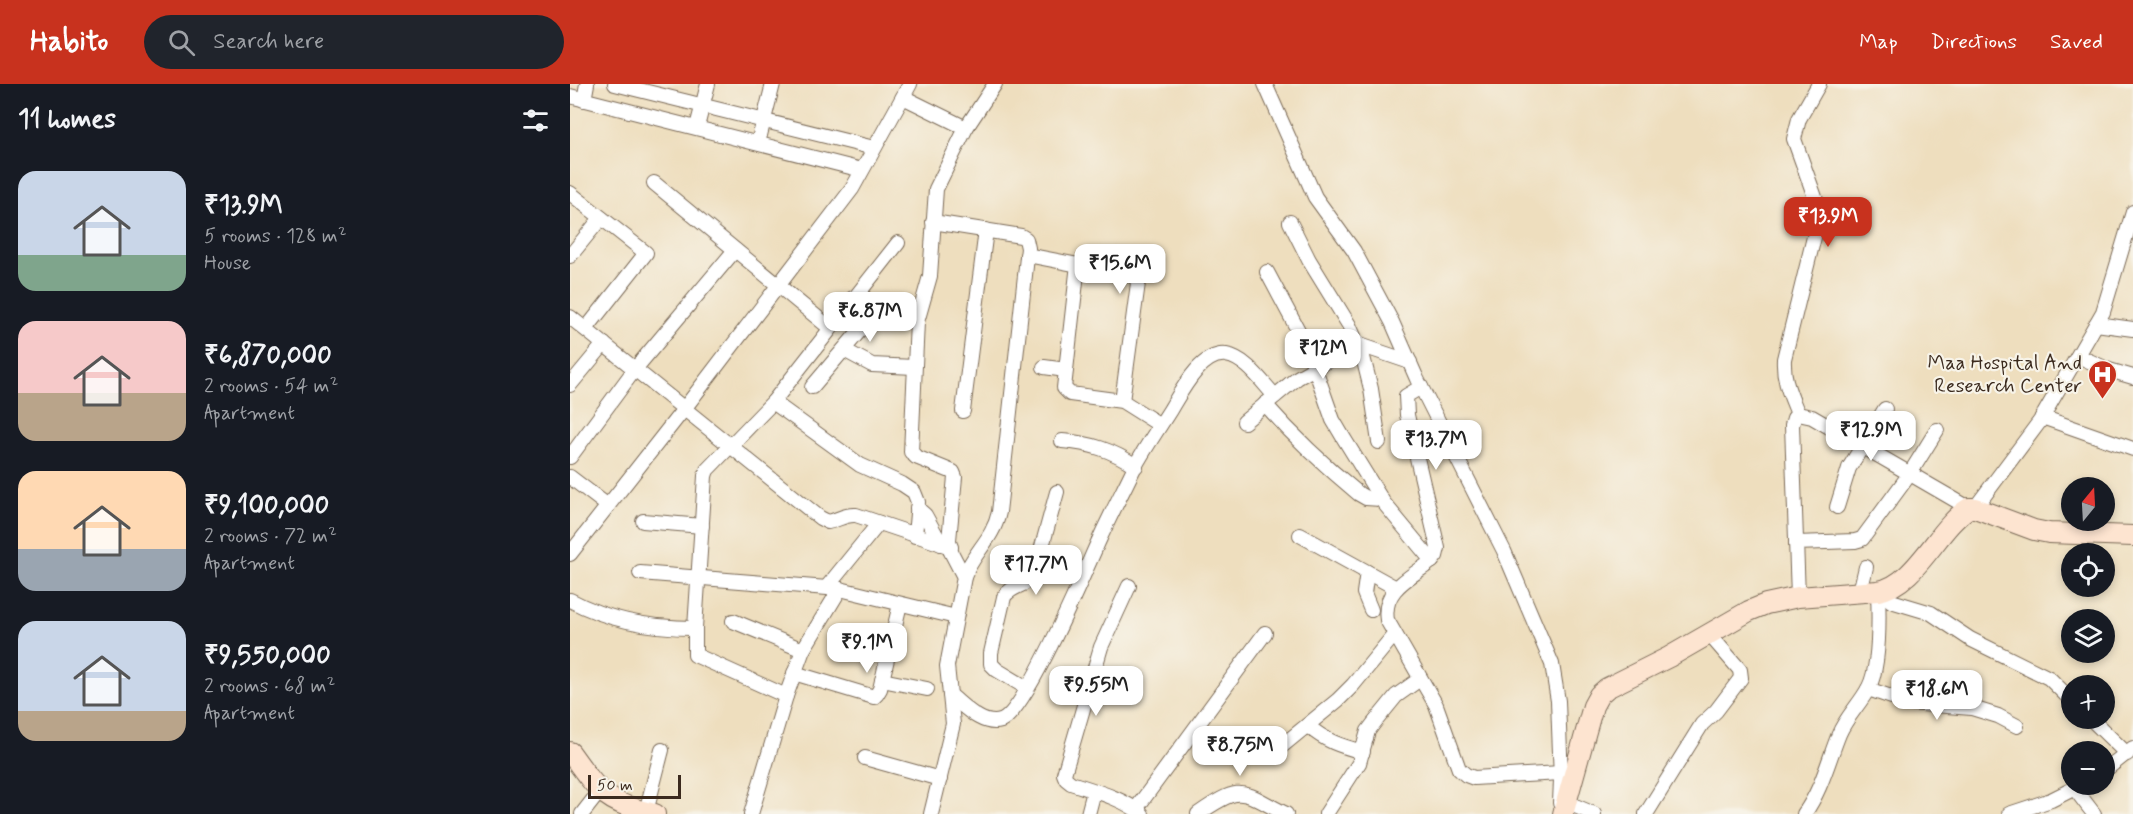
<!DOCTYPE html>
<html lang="en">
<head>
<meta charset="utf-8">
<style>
	body { margin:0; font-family:Mynerve,sans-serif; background:#20242c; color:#f1f3f6; height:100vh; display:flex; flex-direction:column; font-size:22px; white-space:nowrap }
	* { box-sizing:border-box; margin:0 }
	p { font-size:20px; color:#9ea1a6 }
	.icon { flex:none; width:33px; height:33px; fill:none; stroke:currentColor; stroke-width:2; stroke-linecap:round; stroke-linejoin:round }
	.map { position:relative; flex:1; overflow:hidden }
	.sheet { display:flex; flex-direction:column; background:#171b24; width:570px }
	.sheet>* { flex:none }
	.needle { width:39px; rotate:18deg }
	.controls { position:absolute; left:1491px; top:393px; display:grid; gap:12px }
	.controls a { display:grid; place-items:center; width:54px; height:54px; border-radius:50%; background:#171b24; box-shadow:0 3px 9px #0003; font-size:30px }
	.scale { position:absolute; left:18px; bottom:15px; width:93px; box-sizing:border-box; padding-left:6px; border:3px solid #3b2a1e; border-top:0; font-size:16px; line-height:21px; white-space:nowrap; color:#3b2a1e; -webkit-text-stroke:4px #f7f3e8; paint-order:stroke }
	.price { position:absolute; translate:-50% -51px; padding:0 14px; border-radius:12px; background:#fff; color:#222; font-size:20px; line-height:39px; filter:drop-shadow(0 2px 3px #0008) }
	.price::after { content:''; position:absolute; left:50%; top:36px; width:18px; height:14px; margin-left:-9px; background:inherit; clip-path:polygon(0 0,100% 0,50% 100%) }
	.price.active { background:#c8321e; color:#fff }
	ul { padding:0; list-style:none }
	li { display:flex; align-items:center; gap:18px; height:150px; padding:0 18px }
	li span { display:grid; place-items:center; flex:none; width:168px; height:120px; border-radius:18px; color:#555 }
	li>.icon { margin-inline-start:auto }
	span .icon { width:72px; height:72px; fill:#fffc; stroke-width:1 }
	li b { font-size:26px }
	h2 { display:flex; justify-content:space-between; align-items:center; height:72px; padding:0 18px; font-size:26px }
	header { display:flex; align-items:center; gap:36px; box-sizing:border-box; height:84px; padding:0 30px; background:#c8321e; color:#fff }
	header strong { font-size:28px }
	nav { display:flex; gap:33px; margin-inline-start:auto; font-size:21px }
	.search { width:420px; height:54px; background:#20242c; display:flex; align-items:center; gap:15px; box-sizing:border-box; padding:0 21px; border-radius:33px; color:#9ea1a6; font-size:22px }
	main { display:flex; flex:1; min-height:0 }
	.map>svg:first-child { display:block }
</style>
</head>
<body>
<header>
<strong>Habito</strong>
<div class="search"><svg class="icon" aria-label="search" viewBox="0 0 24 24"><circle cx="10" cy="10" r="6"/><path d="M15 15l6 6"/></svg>Search here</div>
<nav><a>Map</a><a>Directions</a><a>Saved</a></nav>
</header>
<main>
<section class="sheet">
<h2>11 homes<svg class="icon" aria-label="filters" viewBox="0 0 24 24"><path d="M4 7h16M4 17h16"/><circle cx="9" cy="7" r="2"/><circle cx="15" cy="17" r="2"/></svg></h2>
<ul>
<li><span style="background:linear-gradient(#c9d6e8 70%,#7fa58c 0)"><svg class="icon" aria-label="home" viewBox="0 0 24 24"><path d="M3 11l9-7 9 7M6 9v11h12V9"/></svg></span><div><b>₹13.9M</b><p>5 rooms · 128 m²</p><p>House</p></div></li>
<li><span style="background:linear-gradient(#f6c9c9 60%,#b9a48a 0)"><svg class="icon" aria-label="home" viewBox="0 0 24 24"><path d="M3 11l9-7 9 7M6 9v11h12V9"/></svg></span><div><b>₹6,870,000</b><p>2 rooms · 54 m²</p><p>Apartment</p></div></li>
<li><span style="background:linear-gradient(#ffd9b3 65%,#9aa5b1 0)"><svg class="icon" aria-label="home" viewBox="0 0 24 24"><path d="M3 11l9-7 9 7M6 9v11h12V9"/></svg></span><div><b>₹9,100,000</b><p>2 rooms · 72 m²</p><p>Apartment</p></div></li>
<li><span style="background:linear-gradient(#c9d6e8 75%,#b9a48a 0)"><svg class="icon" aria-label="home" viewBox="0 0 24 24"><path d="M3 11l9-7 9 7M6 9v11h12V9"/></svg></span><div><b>₹9,550,000</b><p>2 rooms · 68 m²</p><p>Apartment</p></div></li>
</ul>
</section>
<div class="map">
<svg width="1563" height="730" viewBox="0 0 1563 730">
	<rect width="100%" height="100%" fill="#f7f3e8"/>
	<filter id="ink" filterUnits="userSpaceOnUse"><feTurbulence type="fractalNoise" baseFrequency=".0167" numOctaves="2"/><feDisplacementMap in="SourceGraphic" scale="12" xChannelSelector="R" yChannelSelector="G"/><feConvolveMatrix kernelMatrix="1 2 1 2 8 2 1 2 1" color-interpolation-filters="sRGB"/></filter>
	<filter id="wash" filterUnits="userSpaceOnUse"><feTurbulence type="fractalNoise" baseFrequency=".008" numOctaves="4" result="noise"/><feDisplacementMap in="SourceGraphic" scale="24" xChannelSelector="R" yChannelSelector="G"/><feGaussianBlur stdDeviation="1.35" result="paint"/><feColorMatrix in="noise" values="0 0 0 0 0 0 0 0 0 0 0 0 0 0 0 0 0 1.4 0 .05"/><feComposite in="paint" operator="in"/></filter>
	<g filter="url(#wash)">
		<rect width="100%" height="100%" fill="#eedebe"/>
	</g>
	<g filter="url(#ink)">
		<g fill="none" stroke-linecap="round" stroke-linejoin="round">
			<defs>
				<g id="street">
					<path d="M45 0 304 64"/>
					<path d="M695 0 745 113 784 167 822 238 847 295 934 467 982 580 988 617 991 695 990 719"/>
					<path d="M0 12 292 86"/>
					<path d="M333 13 396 44"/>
					<path d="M14 16 17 0"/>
					<path d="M127 43 138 0"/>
					<path d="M188 59 203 0"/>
					<path d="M84 99 260 244"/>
					<path d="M0 109 76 169 16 245"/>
					<path d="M720 138 739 176 779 241 793 273 801 305 809 358"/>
					<path d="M457 171 565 192 568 199 552 317"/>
					<path d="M0 172 31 134"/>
					<path d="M508 180 494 304 500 310 552 317 590 341"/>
					<path d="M697 188 738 265 763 336 773 353 813 418 862 477"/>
					<path d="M0 233 250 434 258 438C269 436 274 430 286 431L381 463"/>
					<path d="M1526 240 1563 245"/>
					<path d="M274 266 302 281 344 283"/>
					<path d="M1508 272 1539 286 1563 293"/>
					<path d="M474 283 496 286"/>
					<path d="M0 301 34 260"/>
					<path d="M242 303 297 238 300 233 297 226 283 214"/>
					<path d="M851 303 836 312 837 331 868 464 866 472 862 477C840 494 812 505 817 536L866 621 889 685 896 691 904 694 991 689"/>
					<path d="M203 318 290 381 332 400 344 408 348 418 345 452"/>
					<path d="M695 320C724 353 755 382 789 410L796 414 811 415"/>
					<path d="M393 327 416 146"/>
					<path d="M1228 330C1220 310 1213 297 1214 275L1245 149 1247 132 1246 116 1224 55 1229 35 1249 0"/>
					<path d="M1472 333 1563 365"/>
					<path d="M674 338 727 294 787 260 840 278"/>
					<path d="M492 357C520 359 542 366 566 382"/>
					<path d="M0 373 65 285 165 166"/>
					<path d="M0 393 38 422"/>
					<path d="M1267 423 1279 384 1315 325"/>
					<path d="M347 424 355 431 371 460"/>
					<path d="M1405 424 1470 337 1533 228 1563 128"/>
					<path d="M73 437 132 442"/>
					<path d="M730 451 826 504"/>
					<path d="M1226 459 1285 457 1292 455 1339 391 1367 346"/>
					<path d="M0 470 114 325 282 105 340 0"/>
					<path d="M797 488 794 509 801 526"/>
					<path d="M70 489 270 505 386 533"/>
					<path d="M394 493 381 468 379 456 385 393 383 388 346 373 341 368 347 238 360 192 366 105 396 44 425 0"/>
					<path d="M559 502 531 563 494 690 496 695 501 699C525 707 552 714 572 730"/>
					<path d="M257 503 309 439"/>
					<path d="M1313 506 1321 517 1361 529 1400 555 1479 594 1502 617"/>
					<path d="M1290 508 1296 483"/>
					<path d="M1228 513 1222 341 1224 334 1228 330 1242 333 1399 424"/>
					<path d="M0 516C39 537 81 544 125 544"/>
					<path d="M163 537 233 566"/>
					<path d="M224 589 304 613 307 610 310 605 330 520"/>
					<path d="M312 596 357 605"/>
					<path d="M457 604 427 586 421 580V569L434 513C442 500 457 504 465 488L487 408"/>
					<path d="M1298 605 1339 619 1402 624 1428 632 1447 642"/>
					<path d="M380 611C393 621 412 643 431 637 456 628 516 484 530 454 541 430 553 407 564 384 575 364 588 345 600 326 611 308 631 268 656 271 676 274 692 298 705 312"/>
					<path d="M216 612 125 571V544L135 392 137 386 203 318 328 159"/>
					<path d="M1520 634 1557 670"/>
					<path d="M738 642C755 657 771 662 793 668"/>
					<path d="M707 666 768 616 783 601 824 551"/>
					<path d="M295 674 370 695"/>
					<path d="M1534 687 1563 664"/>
					<path d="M1505 705 1524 730"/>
					<path d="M996 718 1024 730"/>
					<path d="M566 725 695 549"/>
					<path d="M76 728 92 666"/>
					<path d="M12 730 30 707"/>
					<path d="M181 730 216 612 233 566 270 505"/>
					<path d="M361 730 383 640 377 582 394 493C404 467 423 456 429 428L458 164 456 155 451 152 363 138"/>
					<path d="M518 730 524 707"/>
					<path d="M628 730C673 699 670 707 716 730"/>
					<path d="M756 730 789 679 798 647 804 639 826 612 850 595"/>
					<path d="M1076 730 1132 640 1146 627 1171 594 1170 586 1139 550"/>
					<path d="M1234 730C1252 705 1258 677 1269 650 1276 633 1291 619 1299 603 1310 581 1309 532 1308 507"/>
					<path d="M1439 730 1481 716 1513 700"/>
				</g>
				<g id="secondary">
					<path d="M0 668C28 707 36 720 85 730"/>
					<path d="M993 730 1023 622 1029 611 1037 604 1099 573 1179 527 1196 520 1228 513 1308 507C1346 501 1368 443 1399 424H1405L1464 446 1479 449 1563 452"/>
				</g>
			</defs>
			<!-- street casing -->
			<use href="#street" stroke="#7a6956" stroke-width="16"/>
			<!-- secondary casing -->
			<use href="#secondary" stroke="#7a6956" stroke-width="22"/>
			<!-- street -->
			<use href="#street" stroke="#fff" stroke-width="14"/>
			<!-- secondary -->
			<use href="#secondary" stroke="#fde4d0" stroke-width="20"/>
		</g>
	</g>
	<!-- icons -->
	<defs>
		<symbol id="hospital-pin" viewBox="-11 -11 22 30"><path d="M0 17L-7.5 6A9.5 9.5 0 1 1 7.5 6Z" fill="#c8321e" stroke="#f7f3e8"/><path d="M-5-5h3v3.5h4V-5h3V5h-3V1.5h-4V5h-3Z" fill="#fff"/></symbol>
	</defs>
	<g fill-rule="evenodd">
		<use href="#hospital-pin" x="1516" y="274" width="33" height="45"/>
	</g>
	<g text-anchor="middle" stroke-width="4.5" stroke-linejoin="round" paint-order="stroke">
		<!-- poi labels -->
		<g font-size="20" fill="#3b2a1e" stroke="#f7f3e8" text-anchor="end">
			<text x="1512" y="285">Maa Hospital And<tspan x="1512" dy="23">Research Center</tspan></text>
		</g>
	</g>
</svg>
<div class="controls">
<a><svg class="needle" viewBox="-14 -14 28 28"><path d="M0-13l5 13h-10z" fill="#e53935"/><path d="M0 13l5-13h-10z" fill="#9ea1a6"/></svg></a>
<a><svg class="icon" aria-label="locate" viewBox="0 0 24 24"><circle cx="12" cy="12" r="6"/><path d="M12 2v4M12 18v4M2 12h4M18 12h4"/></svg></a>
<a><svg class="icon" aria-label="layers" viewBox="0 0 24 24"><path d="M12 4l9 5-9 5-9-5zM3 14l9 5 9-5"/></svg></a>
<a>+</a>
<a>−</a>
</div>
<div class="scale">50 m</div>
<b class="price active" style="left:1258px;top:164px">₹13.9M</b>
<b class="price" style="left:550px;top:211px">₹15.6M</b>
<b class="price" style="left:300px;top:259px">₹6.87M</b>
<b class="price" style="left:753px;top:296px">₹12M</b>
<b class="price" style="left:1301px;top:378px">₹12.9M</b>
<b class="price" style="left:866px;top:387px">₹13.7M</b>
<b class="price" style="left:466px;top:512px">₹17.7M</b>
<b class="price" style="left:297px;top:590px">₹9.1M</b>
<b class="price" style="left:526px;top:633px">₹9.55M</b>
<b class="price" style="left:1367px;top:637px">₹18.6M</b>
<b class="price" style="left:670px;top:693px">₹8.75M</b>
</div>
</main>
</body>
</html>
